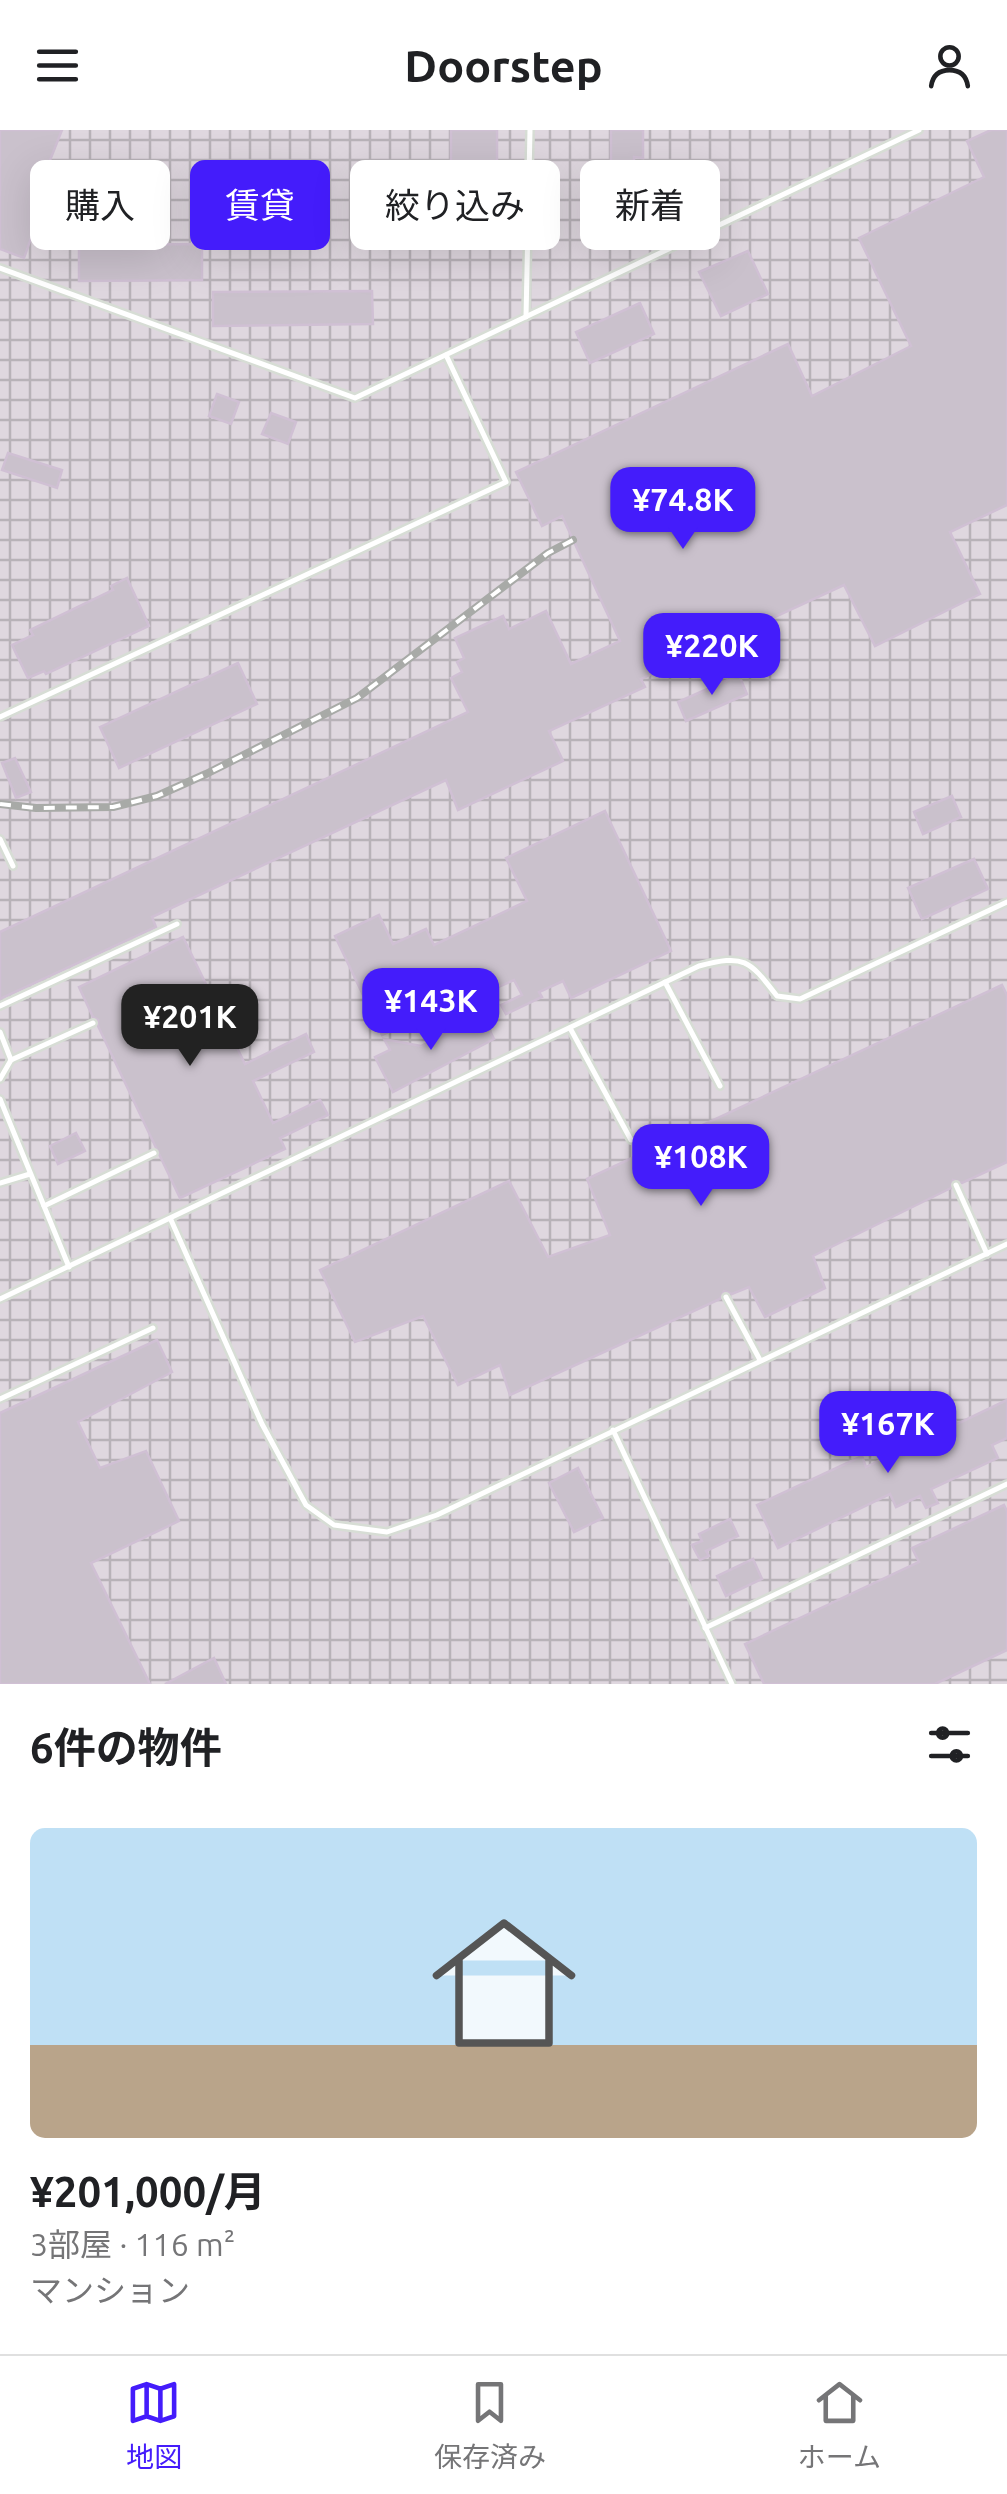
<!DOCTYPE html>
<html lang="ja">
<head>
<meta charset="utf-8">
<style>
	body { margin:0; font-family:Ubuntu,"Noto Sans JP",sans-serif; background:#f6f6f6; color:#202124; height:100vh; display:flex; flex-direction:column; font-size:38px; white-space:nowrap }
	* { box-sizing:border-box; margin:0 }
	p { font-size:32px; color:#757577 }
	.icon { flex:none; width:55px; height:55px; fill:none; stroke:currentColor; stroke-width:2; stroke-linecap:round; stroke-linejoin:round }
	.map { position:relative; height:1554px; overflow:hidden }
	.sheet { display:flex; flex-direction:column; background:#fff; flex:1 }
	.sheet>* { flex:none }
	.hud { position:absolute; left:30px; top:30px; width:948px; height:90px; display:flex; gap:20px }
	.price { position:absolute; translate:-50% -85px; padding:0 22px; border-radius:20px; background:#441cfb; color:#fff; font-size:32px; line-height:65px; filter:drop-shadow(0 2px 5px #0008) }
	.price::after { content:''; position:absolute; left:50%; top:60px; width:30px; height:22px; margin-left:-15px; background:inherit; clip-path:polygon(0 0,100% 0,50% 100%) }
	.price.selected { background:#222; color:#fff }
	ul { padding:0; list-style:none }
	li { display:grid; align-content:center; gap:20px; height:530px; padding:0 30px }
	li+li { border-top:2px solid #e0e0e0 }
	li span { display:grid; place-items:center; height:310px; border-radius:15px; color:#555 }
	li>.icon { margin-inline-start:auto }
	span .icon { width:180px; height:180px; fill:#fffc; stroke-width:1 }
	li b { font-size:42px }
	h2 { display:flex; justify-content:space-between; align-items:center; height:120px; padding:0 30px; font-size:42px }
	.pill { padding:0 35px; border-radius:15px; background:#fff; box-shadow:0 10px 40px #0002; font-size:35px; line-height:90px }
	.pill.selected { background:#441cfb; color:#fff }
	header { display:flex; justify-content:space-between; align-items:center; height:130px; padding:0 30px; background:#fff; font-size:45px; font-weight:700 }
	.tab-bar { display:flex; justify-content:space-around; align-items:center; height:140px; border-top:2px solid #e0e0e0; background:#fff; font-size:28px; color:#757577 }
	.tab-bar a { display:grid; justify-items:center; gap:5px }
	.tab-bar .selected { color:#441cfb }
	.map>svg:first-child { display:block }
</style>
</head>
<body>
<header><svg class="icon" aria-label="menu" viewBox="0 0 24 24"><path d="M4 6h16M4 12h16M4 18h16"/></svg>Doorstep<svg class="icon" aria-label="person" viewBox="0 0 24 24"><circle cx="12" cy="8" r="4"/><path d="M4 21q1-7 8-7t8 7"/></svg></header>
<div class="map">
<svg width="1007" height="1554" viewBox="0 0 1007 1554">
	<defs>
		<pattern id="industrial-grid" width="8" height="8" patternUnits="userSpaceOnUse" patternTransform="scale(2.5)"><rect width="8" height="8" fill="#dfd7df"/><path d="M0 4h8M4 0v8" fill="none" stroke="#b8b2b8"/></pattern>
	</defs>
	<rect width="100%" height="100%" fill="#eee2ef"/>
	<!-- industrial -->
	<rect fill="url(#industrial-grid)" x="0" y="0" width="1007" height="1554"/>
	<!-- building -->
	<g fill="#cac1cc" stroke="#d0c0d4" stroke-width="2.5">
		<path d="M0 0H62L37 63 46 66 24 128 0 119Z"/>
		<path d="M451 0H497V36L451 35Z"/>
		<path d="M611 0H643V28L634 27V32H611Z"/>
		<path d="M991 0H1007V375L950 402 980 464 875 516 844 455 641 549 645 557 549 601 563 631 458 680 446 650 152 787 156 797 0 869V802L468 582 451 548 462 542 457 532 464 528 455 508 503 486 509 499 546 481 571 534 620 511 562 386 542 396 516 342 788 214 812 266 911 216 859 108 984 47 967 11Z"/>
		<path d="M202 114V150L79 151V115Z"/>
		<path d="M748 121 768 164 721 186 699 142Z"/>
		<path d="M372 161 373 194 213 196V162Z"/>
		<path d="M640 173 654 204 590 233 576 202Z"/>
		<path d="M217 264 239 272 231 294 209 286Z"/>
		<path d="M271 283 296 292 288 314 262 304Z"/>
		<path d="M8 323 62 340 57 358 2 340Z"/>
		<path d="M127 448 149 496 46 544 44 541 28 548 12 515 33 505 30 500 113 460 111 456Z"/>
		<path d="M238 533 257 574 119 638 100 597Z"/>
		<path d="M739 545 747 564 686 591 678 572Z"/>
		<path d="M15 628 31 662 16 668 2 633Z"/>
		<path d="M952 666 961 687 923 704 914 682Z"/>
		<path d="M605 681 671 821 571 868 563 851 539 862 542 867 506 884 501 875 522 865 514 850 494 859 491 854 450 873 453 879 424 892 421 887 382 905 335 806 379 785 393 814 426 799 434 815 527 771 506 728Z"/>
		<path d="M974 729 988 759 922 789 908 758Z"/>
		<path d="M183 807 245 934 306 904 314 922 253 951 273 993 320 970 328 985 280 1008 285 1019 180 1068 98 896V890L93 887 79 857Z"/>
		<path d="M1002 855 1007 865V1032L962 1053 953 1050 951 1058 813 1126 825 1158 765 1187 749 1157 732 1164 724 1161 720 1169 510 1265 500 1235 458 1255 423 1186 355 1212 320 1140 509 1051 548 1127 610 1105 587 1049Z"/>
		<path d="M482 885 494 909 393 962 375 927 390 920 384 909 421 916Z"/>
		<path d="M76 1003 85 1021 58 1034 50 1016Z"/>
		<path d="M157 1210 172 1242 78 1292 100 1338 146 1321 179 1391 91 1433 150 1554H0V1283Z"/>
		<path d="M1007 1270V1308L992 1315 998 1328 931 1359 938 1373 926 1378 920 1366 896 1377 890 1364 778 1418 757 1375 862 1326 866 1337 892 1324 889 1317 896 1314 892 1305 903 1299 910 1314 933 1303 931 1298 954 1287 957 1294Z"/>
		<path d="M578 1338 603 1388 574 1402 549 1353Z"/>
		<path d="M1004 1375 1007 1381V1520L935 1554H764L745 1514 919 1432 912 1418Z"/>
		<path d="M730 1389 738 1406 706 1421 709 1426 700 1430 692 1415 702 1411 699 1404Z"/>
		<path d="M753 1429 762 1449 726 1466 717 1446Z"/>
		<path d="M214 1528 226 1554H165Z"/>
	</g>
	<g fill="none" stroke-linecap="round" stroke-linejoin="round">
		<defs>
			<g id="service">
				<path d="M0 138 355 268 919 0"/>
				<path d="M526 187 530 0"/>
				<path d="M0 587 506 352 446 225"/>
				<path d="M0 709 13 736"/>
				<path d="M665 852 720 956"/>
				<path d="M0 876 177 794"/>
				<path d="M570 898 631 1010"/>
				<path d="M0 902 11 930"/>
				<path d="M0 949 11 930 93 893"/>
				<path d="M0 969 69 1137"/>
				<path d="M0 1053 30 1044"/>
				<path d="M956 1055 987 1124"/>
				<path d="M44 1076 154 1023"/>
				<path d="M171 1090 262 1294 306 1375 334 1395 387 1402 437 1385 1007 1114"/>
				<path d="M726 1167 760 1230"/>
				<path d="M0 1169 699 836C745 824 749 830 777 866L800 869 1007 772"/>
				<path d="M0 1269 153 1198"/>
				<path d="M613 1300 732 1554"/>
				<path d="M705 1498 1007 1354"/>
			</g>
		</defs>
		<!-- service casing -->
		<use href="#service" stroke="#d7ddd5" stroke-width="10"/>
		<!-- service -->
		<use href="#service" stroke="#fff" stroke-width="5"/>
		<defs>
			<path id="rail" d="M0 674 36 678 113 677 157 666 206 644 357 568 548 423 573 410"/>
		</defs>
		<!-- rail casing -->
		<use href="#rail" stroke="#a8aaa7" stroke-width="8"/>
		<!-- rail -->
		<use href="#rail" stroke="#fff" stroke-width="4" stroke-dasharray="11" stroke-linecap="butt"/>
	</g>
</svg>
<b class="price" style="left:683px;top:422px">¥74.8K</b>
<b class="price" style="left:712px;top:568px">¥220K</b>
<b class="price" style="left:431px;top:923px">¥143K</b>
<b class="price selected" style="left:190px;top:939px">¥201K</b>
<b class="price" style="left:701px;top:1079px">¥108K</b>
<b class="price" style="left:888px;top:1346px">¥167K</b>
<div class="hud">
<a class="pill">購入</a>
<a class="pill selected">賃貸</a>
<a class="pill">絞り込み</a>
<a class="pill">新着</a>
</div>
</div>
<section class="sheet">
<h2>6件の物件<svg class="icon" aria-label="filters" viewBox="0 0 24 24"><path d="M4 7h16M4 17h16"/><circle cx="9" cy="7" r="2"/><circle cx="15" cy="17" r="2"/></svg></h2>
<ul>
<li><span style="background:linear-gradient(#bfe0f5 70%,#b9a48a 0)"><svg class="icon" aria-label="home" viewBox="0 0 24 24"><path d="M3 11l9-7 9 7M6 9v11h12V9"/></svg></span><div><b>¥201,000/月</b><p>3部屋 · 116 m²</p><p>マンション</p></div></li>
</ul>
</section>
<nav class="tab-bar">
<a class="selected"><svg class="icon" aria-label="map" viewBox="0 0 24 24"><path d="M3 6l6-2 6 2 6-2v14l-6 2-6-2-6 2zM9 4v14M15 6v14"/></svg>地図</a>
<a><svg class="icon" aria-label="saved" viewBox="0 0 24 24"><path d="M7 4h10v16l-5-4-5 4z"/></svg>保存済み</a>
<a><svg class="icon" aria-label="home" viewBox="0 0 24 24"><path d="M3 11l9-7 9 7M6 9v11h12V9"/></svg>ホーム</a>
</nav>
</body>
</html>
